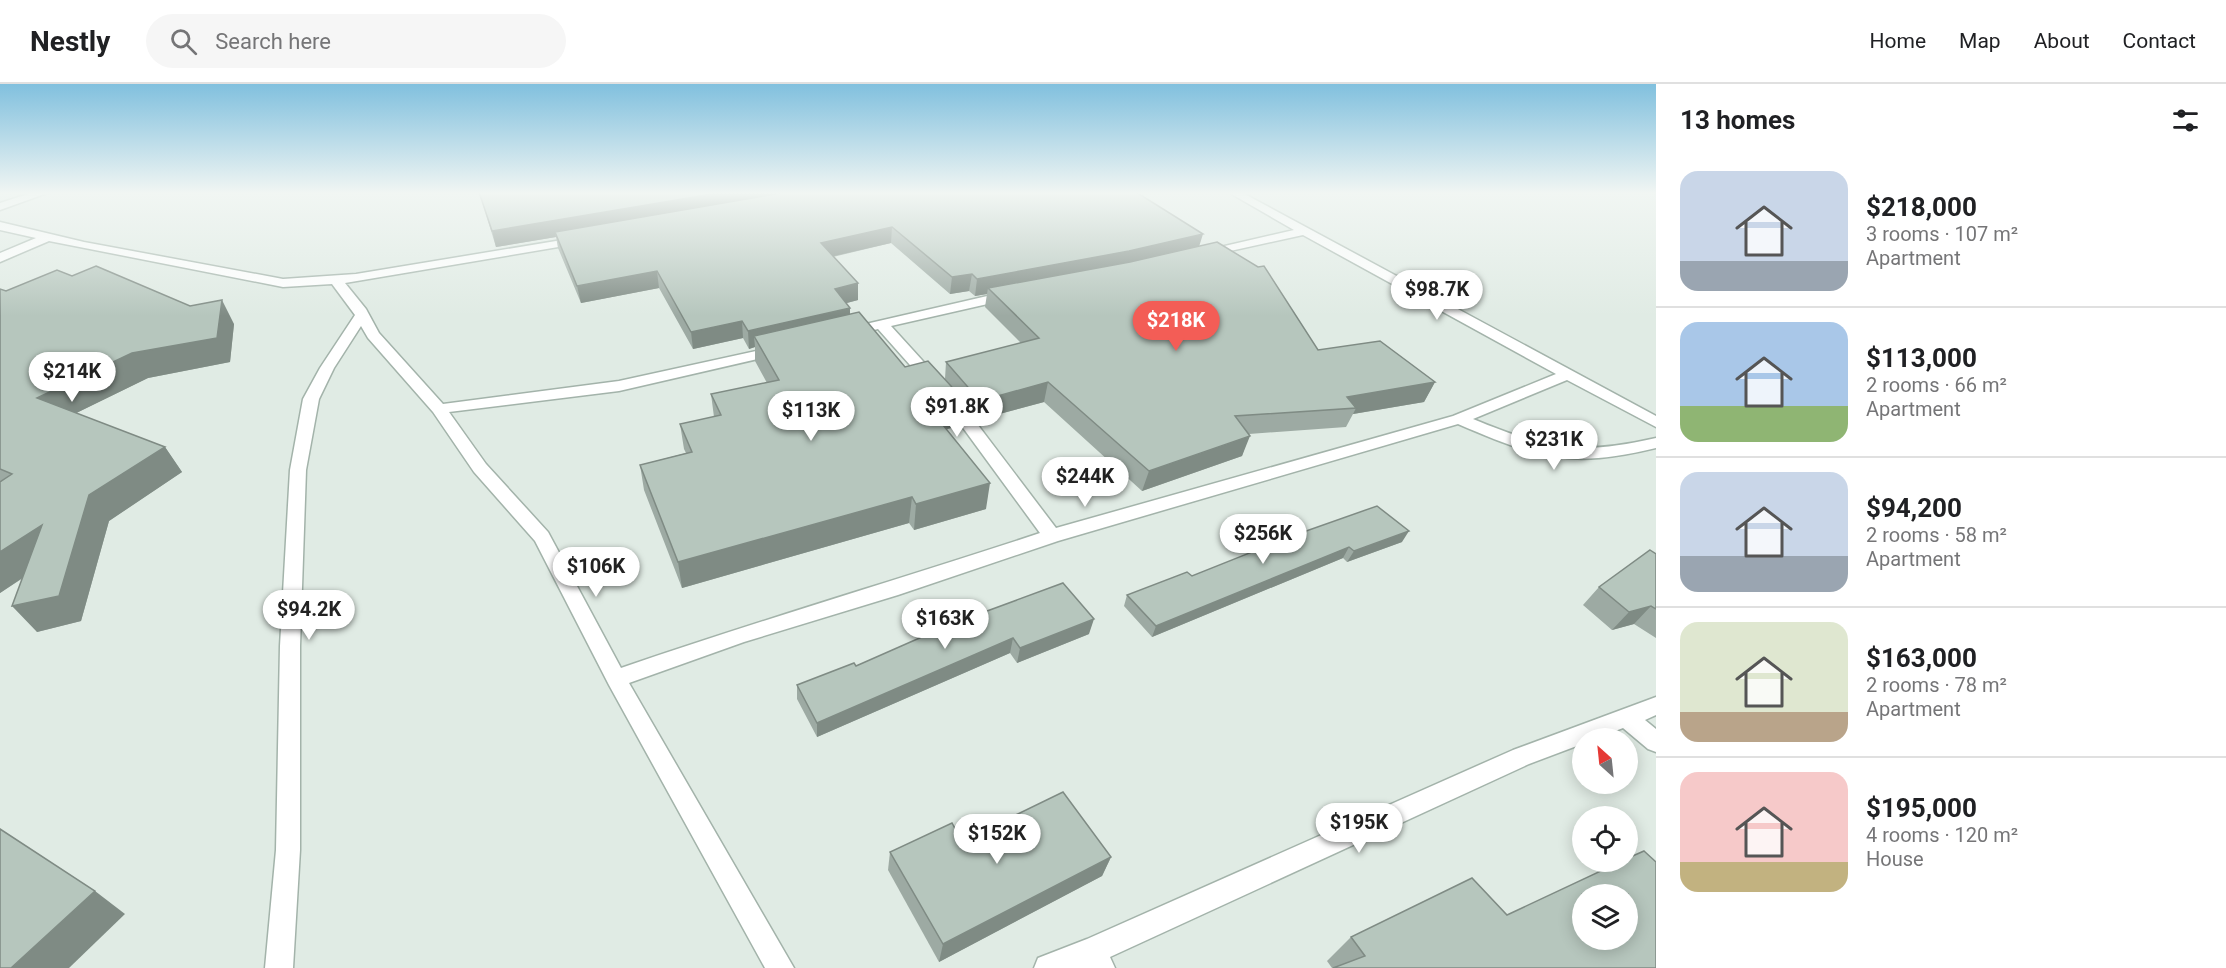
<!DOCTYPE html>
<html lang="en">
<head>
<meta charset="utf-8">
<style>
	body { margin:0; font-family:Roboto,sans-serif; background:#f6f6f6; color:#202124; height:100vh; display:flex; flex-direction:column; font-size:22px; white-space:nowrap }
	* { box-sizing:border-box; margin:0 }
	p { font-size:20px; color:#757577 }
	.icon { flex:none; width:33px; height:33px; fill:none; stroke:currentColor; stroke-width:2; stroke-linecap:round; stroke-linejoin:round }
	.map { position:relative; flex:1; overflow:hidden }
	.panel { display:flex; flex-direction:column; background:#fff; width:570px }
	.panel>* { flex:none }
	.needle { width:39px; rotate:333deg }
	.controls { position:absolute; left:1572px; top:644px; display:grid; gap:12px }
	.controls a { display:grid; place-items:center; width:66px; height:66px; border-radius:50%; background:#fff; box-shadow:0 3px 15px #0003; font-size:30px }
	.price { position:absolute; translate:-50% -51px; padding:0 14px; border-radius:21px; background:#fff; color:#222; font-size:20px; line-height:39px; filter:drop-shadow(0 2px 3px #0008) }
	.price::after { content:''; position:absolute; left:50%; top:36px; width:18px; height:14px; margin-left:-9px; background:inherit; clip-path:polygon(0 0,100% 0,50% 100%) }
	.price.selected { background:#f35d56; color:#fff }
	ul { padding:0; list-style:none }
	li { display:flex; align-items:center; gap:18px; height:150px; padding:0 24px }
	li+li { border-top:2px solid #e0e0e0 }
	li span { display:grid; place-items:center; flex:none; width:168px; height:120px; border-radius:18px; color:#555 }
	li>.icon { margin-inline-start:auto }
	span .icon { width:72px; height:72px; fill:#fffc; stroke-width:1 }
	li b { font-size:26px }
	h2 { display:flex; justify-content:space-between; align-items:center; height:72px; padding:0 24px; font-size:26px }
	header { display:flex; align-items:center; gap:36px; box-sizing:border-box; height:84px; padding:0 30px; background:#fff; border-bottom:2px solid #e0e0e0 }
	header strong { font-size:28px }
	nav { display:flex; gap:33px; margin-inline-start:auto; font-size:21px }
	.search { width:420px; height:54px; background:#f6f6f6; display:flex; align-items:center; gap:15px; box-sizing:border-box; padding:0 21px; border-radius:33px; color:#757577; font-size:22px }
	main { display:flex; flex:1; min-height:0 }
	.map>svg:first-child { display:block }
</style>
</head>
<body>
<header>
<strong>Nestly</strong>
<div class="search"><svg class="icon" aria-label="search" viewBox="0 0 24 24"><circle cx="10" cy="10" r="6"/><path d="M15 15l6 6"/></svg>Search here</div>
<nav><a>Home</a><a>Map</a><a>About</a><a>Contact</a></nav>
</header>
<main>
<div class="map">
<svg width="1656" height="884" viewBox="0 0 1656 884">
	<rect width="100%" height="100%" fill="#e0ebe4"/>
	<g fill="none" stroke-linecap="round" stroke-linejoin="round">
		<defs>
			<g id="street">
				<path d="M34 108H50L0 126V119Z"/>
				<path d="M1228 108H1241L1656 332V343L1567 296 1473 335C1546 365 1578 372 1656 354V364C1570 385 1537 374 1458 340L1058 457 898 511 744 558 629 599 794 884H765L609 601 535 457 474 388 433 328 368 254 361 242 334 284 319 315 306 386 300 562V766L293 884H265L276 766 280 562 290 386 303 315 320 284 355 231 332 200 283 203 49 157 0 178V169L36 154 0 146V138L84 158 283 195 356 190 586 152V158L582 159 345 199 366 225 379 249 443 320 619 297 779 262 784 263 786 266 784 269 619 307 449 328 486 380 548 448 621 584C760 536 901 495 1040 449L950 326 878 245 849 252 842 248 844 245 1009 207 1014 208V214L891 242 962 320 1056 444 1453 332 1556 290 1303 151 1203 173V167L1294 146Z"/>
				<path d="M1656 613V631L1645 636 1656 645V668L1648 665 1623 644 1597 654H1582V660L1529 680 1110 873 1115 884H1034L1038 874 1087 855 1513 666Z"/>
			</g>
		</defs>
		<!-- street casing -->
		<use href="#street" stroke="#a3b3aa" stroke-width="3"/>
		<!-- street -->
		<use href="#street" fill="#fff" fill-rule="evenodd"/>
	</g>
	<!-- wall -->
	<g fill="#9daaa3" fill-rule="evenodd">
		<path d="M479 108 1199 162 1318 266 1435 298 1424 318 1353 330 1346 343 1249 350 1242 372 1142 407 1044 318 977 336 962 318 959 342 946 345 986 425 914 446 909 439 682 504 644 406 640 381 686 369 684 365 680 340 714 333 711 310 767 299 755 277V263L749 265 743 254 693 265 659 204 581 219 558 164 556 153 496 163ZM891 159 950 210 969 207 975 212 987 210 985 223 1021 259 946 278 945 295 905 283 850 230 847 219 858 216 833 173Z"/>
		<path d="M72 192 234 240 230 278 148 294 76 329 165 363 182 388 109 437 81 537 37 548 23 494 0 509V205L6 207Z"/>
		<path d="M1292 452 1402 458 1347 478 1343 474 1152 553 1124 522 1127 511 1192 492Z"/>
		<path d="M1656 470V554L1634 540 1612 546 1583 521 1599 503Z"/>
		<path d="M949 541 1089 550 1017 579 1010 569 817 653 797 615V601L856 582Z"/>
		<path d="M962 757 1111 773 1102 792 939 878 888 786 890 768Z"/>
		<path d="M1507 831 1656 884H1332L1327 877 1351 853Z"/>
	</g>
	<!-- shaded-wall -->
	<g fill="#7f8b84">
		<path d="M724 108H816L555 148 556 153 496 163 492 147Z"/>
		<path d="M892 143 891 159 821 175V159Z"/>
		<path d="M1203 150 1198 166 988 204 987 210 975 212 977 195Z"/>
		<path d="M657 187 659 204 581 219 577 202Z"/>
		<path d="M972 190 969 207 950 210 952 193Z"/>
		<path d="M858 199V216L835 222V205Z"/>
		<path d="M222 216 234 240 230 278 148 294 56 339 37 314Z"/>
		<path d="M850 224V241L754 252 755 263 749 265 748 247Z"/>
		<path d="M742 237 743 254 693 265 691 248Z"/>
		<path d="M1048 298 1044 318 977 336 980 317Z"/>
		<path d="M1435 298 1424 318 1353 330 1356 324 1347 313Z"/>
		<path d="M962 317 959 342 928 350 930 325Z"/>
		<path d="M1250 352 1242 372 1142 407 1149 387Z"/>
		<path d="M165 363 182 388 109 437 81 537 37 548 12 522 89 411Z"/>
		<path d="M990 399 986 425 914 446 916 420Z"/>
		<path d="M912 413 909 439 682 504 678 478Z"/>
		<path d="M42 441 64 466 0 509V468Z"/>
		<path d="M1409 447 1402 458 1347 478 1354 467Z"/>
		<path d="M1349 463 1343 474 1152 553 1156 542Z"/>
		<path d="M1651 522 1634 540 1612 546 1629 528Z"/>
		<path d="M1094 535 1089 550 1017 579 1020 564Z"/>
		<path d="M1013 554 1010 569 817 653V639Z"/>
		<path d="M1111 773 1102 792 939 878 943 860Z"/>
		<path d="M95 807 125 830 69 884H11Z"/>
	</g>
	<!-- building -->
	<g fill="#b6c6bd" stroke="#7f8b84" stroke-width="1.5" fill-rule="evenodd">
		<path d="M479 108H724L492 147Z"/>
		<path d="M787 108H1136L1203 150 1129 167 977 195 972 190 952 193 892 143 821 159 858 199 835 205 850 224 748 247 742 237 691 248 657 187 577 202 555 148Z"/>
		<path d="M1217 158 1258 183 1264 182 1318 266 1380 257 1435 298 1347 313 1356 324 1235 332 1250 352 1149 387 1048 298 980 317 946 278 1039 254 988 204 1130 178Z"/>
		<path d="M96 182 190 222 222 216 217 254 132 269 37 314 165 363 89 411 59 512 12 522 42 441 0 468V398L12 390 0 385V205L6 207 57 186 72 192Z"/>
		<path d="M859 228 905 283 928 277 951 302 962 317 930 325 990 399 916 420 912 413 678 478 640 381 692 368 680 340 721 331 711 310 779 296 754 252Z"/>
		<path d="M1377 422 1409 447 1354 467 1349 463 1156 542 1127 511 1187 488 1192 492 1292 452Z"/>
		<path d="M1650 466 1656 470V525L1651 522 1629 528 1599 503Z"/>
		<path d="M1063 499 1094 535 1020 564 1013 554 817 639 797 601 854 579 856 582 949 541Z"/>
		<path d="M1063 708 1111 773 943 860 890 768 952 739 962 757Z"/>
		<path d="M0 745 95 807 11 884H0Z"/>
		<path d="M1644 767 1656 778V884H1333L1365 872 1351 853 1472 794 1507 831 1622 777H1628V774ZM1582 810H1628V855H1582Z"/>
	</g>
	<!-- sky -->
	<linearGradient id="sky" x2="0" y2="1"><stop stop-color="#81c0de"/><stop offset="0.47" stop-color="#f1f6f3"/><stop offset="1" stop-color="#f1f6f3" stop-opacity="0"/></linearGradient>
	<rect width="1656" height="232" fill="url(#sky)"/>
</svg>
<div class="controls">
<a><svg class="needle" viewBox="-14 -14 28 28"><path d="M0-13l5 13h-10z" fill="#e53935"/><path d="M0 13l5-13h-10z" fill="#757577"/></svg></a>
<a><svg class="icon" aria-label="locate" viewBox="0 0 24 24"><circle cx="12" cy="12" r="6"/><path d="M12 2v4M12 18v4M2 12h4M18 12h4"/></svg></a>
<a><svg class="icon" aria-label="layers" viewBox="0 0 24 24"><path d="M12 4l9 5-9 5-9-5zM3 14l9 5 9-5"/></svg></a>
</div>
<b class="price" style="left:1437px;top:237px">$98.7K</b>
<b class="price selected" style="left:1176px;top:268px">$218K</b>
<b class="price" style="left:72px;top:319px">$214K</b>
<b class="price" style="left:957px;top:354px">$91.8K</b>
<b class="price" style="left:811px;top:358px">$113K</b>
<b class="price" style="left:1554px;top:387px">$231K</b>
<b class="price" style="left:1085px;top:424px">$244K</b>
<b class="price" style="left:1263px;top:481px">$256K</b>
<b class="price" style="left:596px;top:514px">$106K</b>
<b class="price" style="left:309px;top:557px">$94.2K</b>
<b class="price" style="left:945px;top:566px">$163K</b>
<b class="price" style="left:1359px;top:770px">$195K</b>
<b class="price" style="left:997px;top:781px">$152K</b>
</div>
<section class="panel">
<h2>13 homes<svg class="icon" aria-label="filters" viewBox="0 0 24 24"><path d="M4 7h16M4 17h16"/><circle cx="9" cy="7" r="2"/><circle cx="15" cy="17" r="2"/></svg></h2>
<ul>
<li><span style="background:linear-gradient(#c9d6e8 75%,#9aa5b1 0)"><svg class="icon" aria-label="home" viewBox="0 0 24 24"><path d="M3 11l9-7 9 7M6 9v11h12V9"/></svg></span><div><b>$218,000</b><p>3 rooms · 107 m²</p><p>Apartment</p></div></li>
<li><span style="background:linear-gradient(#a9c7e8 70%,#8fb573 0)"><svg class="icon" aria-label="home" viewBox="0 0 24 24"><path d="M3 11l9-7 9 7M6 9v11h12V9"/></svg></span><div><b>$113,000</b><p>2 rooms · 66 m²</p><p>Apartment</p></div></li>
<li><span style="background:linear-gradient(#c9d6e8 70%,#9aa5b1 0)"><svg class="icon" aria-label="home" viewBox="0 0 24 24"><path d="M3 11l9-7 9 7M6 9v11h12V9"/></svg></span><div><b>$94,200</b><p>2 rooms · 58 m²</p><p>Apartment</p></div></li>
<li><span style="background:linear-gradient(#dfe7d0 75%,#b9a48a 0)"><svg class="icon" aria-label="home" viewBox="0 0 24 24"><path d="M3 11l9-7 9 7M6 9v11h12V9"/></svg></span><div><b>$163,000</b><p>2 rooms · 78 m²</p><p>Apartment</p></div></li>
<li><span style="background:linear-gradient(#f6c9c9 75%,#c2b280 0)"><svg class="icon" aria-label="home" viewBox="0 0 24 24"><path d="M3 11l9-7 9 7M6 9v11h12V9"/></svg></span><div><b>$195,000</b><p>4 rooms · 120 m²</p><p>House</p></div></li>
</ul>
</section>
</main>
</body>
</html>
